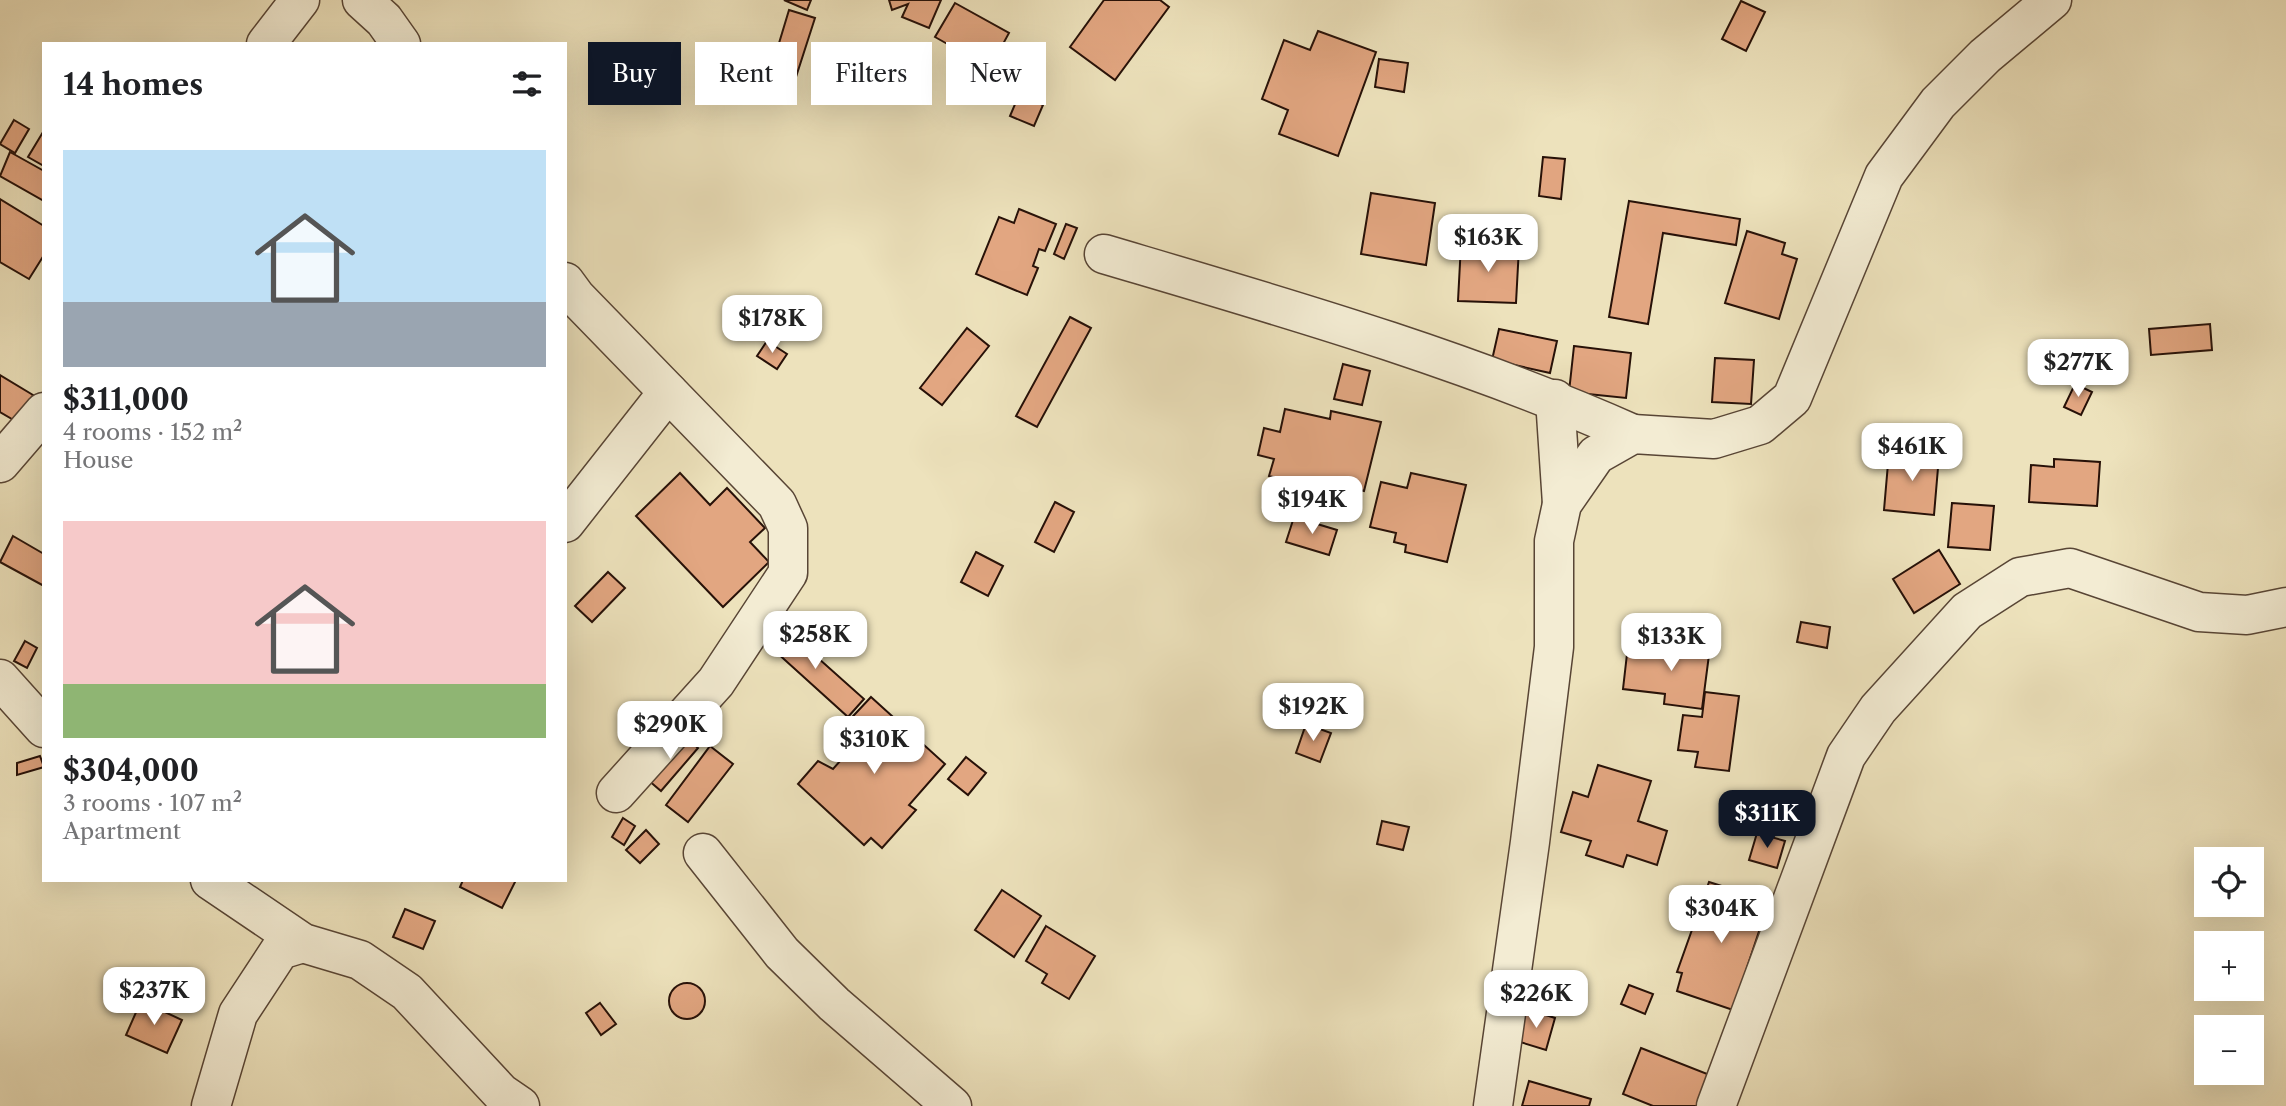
<!DOCTYPE html>
<html lang="en">
<head>
<meta charset="utf-8">
<style>
	body { margin:0; font-family:"Libre Caslon Text",serif; background:#f6f6f6; color:#202124; height:100vh; display:flex; flex-direction:column; font-size:26px; white-space:nowrap }
	* { box-sizing:border-box; margin:0 }
	p { font-size:23px; color:#757577 }
	.icon { flex:none; width:38px; height:38px; fill:none; stroke:currentColor; stroke-width:2; stroke-linecap:round; stroke-linejoin:round }
	.map { position:relative; flex:1; overflow:hidden }
	.drawer { position:absolute; left:42px; top:42px; width:525px; height:840px; display:flex; flex-direction:column; background:#fff; border-radius:0px; box-shadow:0 7px 28px #0002 }
	.drawer>* { flex:none }
	.top-card { position:absolute; left:588px; top:42px; width:665px; height:63px; display:flex; gap:14px }
	.fabs { position:absolute; left:2194px; top:847px; display:grid; gap:14px }
	.fabs a { display:grid; place-items:center; width:70px; height:70px; border-radius:0px; background:#fff; box-shadow:0 7px 28px #0002; font-size:35px }
	.price { position:absolute; translate:-50% -60px; padding:0 16px; border-radius:14px; background:#fff; color:#222; font-size:23px; line-height:46px; filter:drop-shadow(0 2px 4px #0008) }
	.price::after { content:''; position:absolute; left:50%; top:42px; width:21px; height:16px; margin-left:-10px; background:inherit; clip-path:polygon(0 0,100% 0,50% 100%) }
	.price.current { background:#111827; color:#fff }
	ul { padding:0; list-style:none }
	li { display:grid; align-content:center; gap:14px; height:371px; padding:0 21px }
	li span { display:grid; place-items:center; height:217px; border-radius:0px; color:#555 }
	li>.icon { margin-inline-start:auto }
	span .icon { width:126px; height:126px; fill:#fffc; stroke-width:1 }
	li b { font-size:30px }
	h2 { display:flex; justify-content:space-between; align-items:center; height:84px; padding:0 21px; font-size:30px }
	.chip { padding:0 24px; border-radius:0px; background:#fff; box-shadow:0 7px 28px #0002; font-size:24px; line-height:63px }
	.chip.current { background:#111827; color:#fff }
	.map>svg:first-child { display:block }
</style>
</head>
<body>
<div class="map">
<svg width="2286" height="1106" viewBox="0 0 2286 1106">
	<rect width="100%" height="100%" fill="#ede2bc"/>
	<filter id="stains"><feTurbulence type="fractalNoise" baseFrequency=".00286" numOctaves="4"/><feColorMatrix values="0 0 0 0 .2 0 0 0 0 .09 0 0 0 0 .02 0 0 0 .5 -.17"/></filter>
	<radialGradient id="worn" r=".72"><stop offset=".6" stop-color="#630" stop-opacity="0"/><stop offset="1" stop-color="#630" stop-opacity=".3"/></radialGradient>
	<!-- building -->
	<g fill="#e2a681" stroke="#271108" stroke-width="2">
		<path d="M784 0H811L807 10Z"/>
		<path d="M889 0H941L929 28 902 17 908 4 892 10Z"/>
		<path d="M1104 0H1160L1169 7 1115 80 1070 47Z"/>
		<path d="M1741 1 1765 12 1746 51 1722 39Z"/>
		<path d="M955 3 1009 33 990 68 935 37Z"/>
		<path d="M789 10 815 18 795 80 770 73Z"/>
		<path d="M1318 31 1376 52 1338 156 1279 134 1288 110 1262 99 1284 40 1310 50Z"/>
		<path d="M1379 59 1408 63 1404 92 1375 87Z"/>
		<path d="M1019 95 1043 105 1034 126 1010 116Z"/>
		<path d="M14 120 29 129 15 153 0 144Z"/>
		<path d="M43 132 44 133V166L28 157Z"/>
		<path d="M10 152 44 171V201L0 176Z"/>
		<path d="M1543 157 1565 159 1561 199 1539 196Z"/>
		<path d="M1371 193 1435 203 1426 265 1361 254Z"/>
		<path d="M0 199 44 226V255L29 279 0 262Z"/>
		<path d="M1629 201 1740 219 1736 245 1663 233 1648 324 1609 317Z"/>
		<path d="M1019 209 1056 224 1045 251 1039 249 1033 266 1038 268 1027 295 976 274 999 217 1014 223Z"/>
		<path d="M1066 224 1077 228 1064 259 1054 254Z"/>
		<path d="M1747 231 1785 243 1782 254 1797 259 1779 319 1725 303Z"/>
		<path d="M1461 244 1519 247 1516 303 1458 301Z"/>
		<path d="M1070 317 1091 328 1037 427 1016 416Z"/>
		<path d="M2210 324 2212 350 2151 355 2149 329Z"/>
		<path d="M967 328 989 346 942 405 920 388Z"/>
		<path d="M1499 329 1557 341 1550 373 1492 360Z"/>
		<path d="M767 341 787 354 777 369 757 356Z"/>
		<path d="M1574 346 1631 353 1626 398 1569 392Z"/>
		<path d="M1715 358 1754 360 1751 404 1712 402Z"/>
		<path d="M1343 364 1370 371 1362 405 1334 399Z"/>
		<path d="M0 375 33 395 17 422 0 412Z"/>
		<path d="M2075 384 2092 392 2081 415 2064 407Z"/>
		<path d="M1285 409 1330 419 1331 411 1381 422 1364 491 1330 483 1329 490 1269 476 1274 459 1258 455 1264 428 1280 432Z"/>
		<path d="M1889 452 1939 456 1934 515 1884 510Z"/>
		<path d="M2054 459 2100 462 2097 506 2029 502 2031 465 2054 467Z"/>
		<path d="M680 473 710 505 727 488 765 528 750 542 769 562 723 607 636 516Z"/>
		<path d="M1411 473 1466 485 1447 562 1405 552 1406 545 1394 542 1396 533 1370 527 1381 482 1407 488Z"/>
		<path d="M1055 502 1074 512 1054 552 1035 542Z"/>
		<path d="M1952 503 1994 506 1990 550 1948 547Z"/>
		<path d="M1294 517 1337 530 1329 555 1286 542Z"/>
		<path d="M13 536 44 554V586L0 562Z"/>
		<path d="M1939 550 1960 584 1914 613 1893 579Z"/>
		<path d="M976 552 1003 566 988 596 961 582Z"/>
		<path d="M608 572 625 588 592 622 575 606Z"/>
		<path d="M1801 622 1830 627 1827 648 1797 642Z"/>
		<path d="M781 625 864 699 848 717 765 642Z"/>
		<path d="M1656 640 1710 647 1702 709 1664 704 1665 694 1623 689 1627 654 1653 657Z"/>
		<path d="M25 641 37 648 27 668 14 661Z"/>
		<path d="M1705 692 1739 696 1729 771 1695 767 1698 752 1678 750 1683 715 1702 717Z"/>
		<path d="M871 697 945 764 909 805 916 810 882 848 871 838 864 845 798 784 818 761 833 769 856 743 841 729Z"/>
		<path d="M1306 724 1331 733 1320 762 1296 753Z"/>
		<path d="M679 731 698 748 661 791 641 774Z"/>
		<path d="M710 746 733 764 688 822 666 805Z"/>
		<path d="M40 756 44 767 17 775V763Z"/>
		<path d="M966 757 986 773 968 795 948 779Z"/>
		<path d="M1598 765 1651 781 1638 821 1667 831 1657 865 1627 855 1623 867 1586 855 1591 841 1561 832 1573 792 1588 797Z"/>
		<path d="M623 818 635 826 624 845 612 837Z"/>
		<path d="M1382 821 1409 827 1403 850 1377 844Z"/>
		<path d="M646 830 659 844 640 863 626 850Z"/>
		<path d="M1757 833 1785 841 1777 868 1749 860Z"/>
		<path d="M463 880H516L502 908 460 887Z"/>
		<path d="M1709 882 1769 901 1733 1010 1677 991 1682 973 1677 972Z"/>
		<path d="M1002 890 1041 916 1014 957 975 930Z"/>
		<path d="M405 909 435 921 423 949 393 937Z"/>
		<path d="M1046 926 1095 956 1069 999 1042 983 1047 974 1026 961Z"/>
		<circle cx="687" cy="1001" r="18"/>
		<path d="M1629 985 1653 994 1645 1014 1621 1004Z"/>
		<path d="M141 1001 182 1020 167 1053 126 1035Z"/>
		<path d="M600 1003 616 1024 601 1035 586 1013Z"/>
		<path d="M1527 1009 1555 1018 1546 1050 1517 1041Z"/>
		<path d="M1641 1048 1720 1079 1709 1106H1653L1623 1094Z"/>
		<path d="M1529 1081 1591 1099 1589 1106H1522Z"/>
	</g>
	<g fill="none" stroke-linecap="round" stroke-linejoin="round">
		<defs>
			<g id="minor">
				<path d="M362 0 384 20 401 44"/>
				<path d="M266 44 300 0"/>
				<path d="M1104 254C1283 307 1462 358 1633 434"/>
				<path d="M565 282 576 297 777 504 788 528V573L716 682 616 793"/>
				<path d="M1555 399 1562 504"/>
				<path d="M0 463 44 412"/>
				<path d="M565 523 668 392"/>
				<path d="M0 679 44 728"/>
				<path d="M703 853 782 953 834 1004 952 1106"/>
				<path d="M210 880 303 943 360 960 407 992 501 1093 520 1106"/>
				<path d="M211 1106 238 1014 280 950 303 943"/>
				<path d="M1493 1106 1530 842 1554 647V541L1562 504 1596 455 1633 434 1714 439 1760 425 1792 398 1884 176 1938 103 1985 56 2052 0"/>
				<path d="M1716 1106 1846 756 1878 709 1967 611 2020 577 2070 568 2199 612 2247 615 2286 607"/>
			</g>
		</defs>
		<!-- minor casing -->
		<use href="#minor" stroke="#584535" stroke-width="41"/>
		<!-- minor -->
		<use href="#minor" stroke="#f3ecd3" stroke-width="38"/>
	</g>
	<rect width="100%" height="100%" filter="url(#stains)"/>
	<rect width="100%" height="100%" fill="url(#worn)"/>
</svg>
<div class="fabs">
<a><svg class="icon" aria-label="locate" viewBox="0 0 24 24"><circle cx="12" cy="12" r="6"/><path d="M12 2v4M12 18v4M2 12h4M18 12h4"/></svg></a>
<a>+</a>
<a>−</a>
</div>
<b class="price" style="left:1488px;top:274px">$163K</b>
<b class="price" style="left:772px;top:355px">$178K</b>
<b class="price" style="left:2078px;top:399px">$277K</b>
<b class="price" style="left:1912px;top:483px">$461K</b>
<b class="price" style="left:1312px;top:536px">$194K</b>
<b class="price" style="left:815px;top:671px">$258K</b>
<b class="price" style="left:1671px;top:673px">$133K</b>
<b class="price" style="left:1313px;top:743px">$192K</b>
<b class="price" style="left:670px;top:761px">$290K</b>
<b class="price" style="left:874px;top:776px">$310K</b>
<b class="price current" style="left:1767px;top:850px">$311K</b>
<b class="price" style="left:1721px;top:945px">$304K</b>
<b class="price" style="left:154px;top:1027px">$237K</b>
<b class="price" style="left:1536px;top:1030px">$226K</b>
<div class="top-card">
<a class="chip current">Buy</a>
<a class="chip">Rent</a>
<a class="chip">Filters</a>
<a class="chip">New</a>
</div>
<section class="drawer">
<h2>14 homes<svg class="icon" aria-label="filters" viewBox="0 0 24 24"><path d="M4 7h16M4 17h16"/><circle cx="9" cy="7" r="2"/><circle cx="15" cy="17" r="2"/></svg></h2>
<ul>
<li><span style="background:linear-gradient(#bfe0f5 70%,#9aa5b1 0)"><svg class="icon" aria-label="home" viewBox="0 0 24 24"><path d="M3 11l9-7 9 7M6 9v11h12V9"/></svg></span><div><b>$311,000</b><p>4 rooms · 152 m²</p><p>House</p></div></li>
<li><span style="background:linear-gradient(#f6c9c9 75%,#8fb573 0)"><svg class="icon" aria-label="home" viewBox="0 0 24 24"><path d="M3 11l9-7 9 7M6 9v11h12V9"/></svg></span><div><b>$304,000</b><p>3 rooms · 107 m²</p><p>Apartment</p></div></li>
</ul>
</section>
</div>
</body>
</html>
